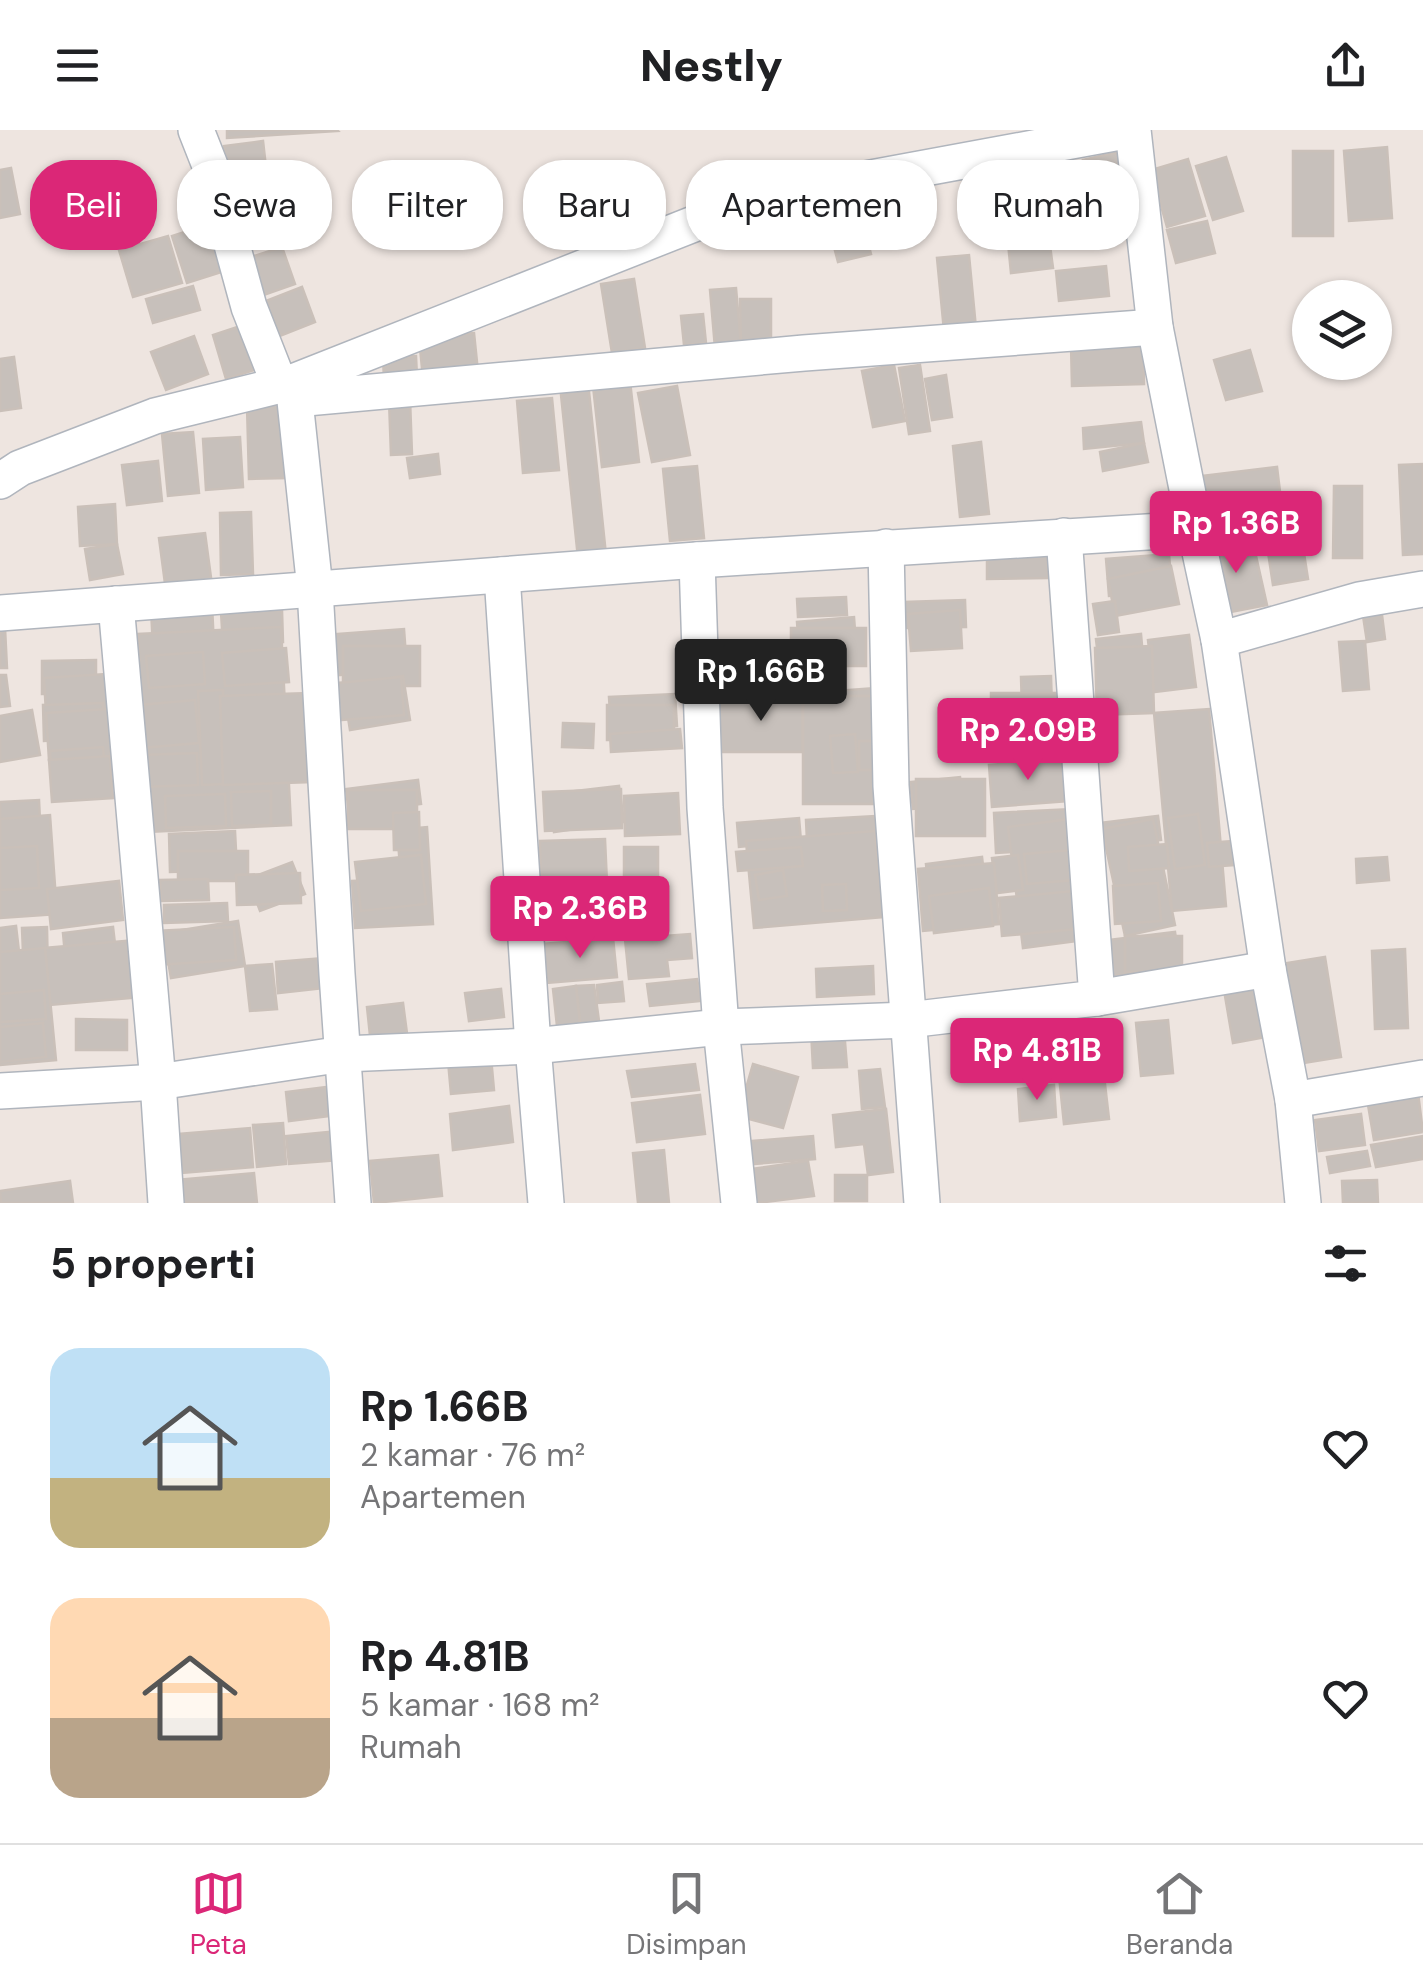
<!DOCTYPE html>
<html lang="id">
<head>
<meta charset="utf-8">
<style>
	body { margin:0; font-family:"DM Sans",sans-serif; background:#f6f6f6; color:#202124; height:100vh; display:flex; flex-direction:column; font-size:38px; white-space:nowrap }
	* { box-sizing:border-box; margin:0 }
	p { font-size:32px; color:#757577 }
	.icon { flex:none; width:55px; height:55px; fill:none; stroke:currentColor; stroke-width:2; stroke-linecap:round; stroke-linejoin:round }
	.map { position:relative; height:1073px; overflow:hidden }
	.sheet { display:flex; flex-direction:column; background:#fff; flex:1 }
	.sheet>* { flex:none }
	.banner { position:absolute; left:30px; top:30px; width:1365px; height:90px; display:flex; gap:20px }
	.buttons { position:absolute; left:1292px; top:150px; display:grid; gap:20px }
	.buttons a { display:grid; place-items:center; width:100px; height:100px; border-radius:50%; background:#fff; box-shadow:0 2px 8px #0004; font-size:50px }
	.price { position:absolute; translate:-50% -85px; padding:0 22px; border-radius:10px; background:#db2777; color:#fff; font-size:32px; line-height:65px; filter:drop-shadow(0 2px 5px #0008) }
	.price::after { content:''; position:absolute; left:50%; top:60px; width:30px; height:22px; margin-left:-15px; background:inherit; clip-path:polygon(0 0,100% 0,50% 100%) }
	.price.on { background:#222; color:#fff }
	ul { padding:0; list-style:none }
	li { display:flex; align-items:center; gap:30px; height:250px; padding:0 50px }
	li span { display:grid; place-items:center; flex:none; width:280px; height:200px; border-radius:30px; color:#555 }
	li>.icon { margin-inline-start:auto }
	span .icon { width:120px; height:120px; fill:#fffc; stroke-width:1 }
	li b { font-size:42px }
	h2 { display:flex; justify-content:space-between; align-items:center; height:120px; padding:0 50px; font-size:42px }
	.tag { padding:0 35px; border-radius:40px; background:#fff; box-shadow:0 2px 8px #0004; font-size:35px; line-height:90px }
	.tag.on { background:#db2777; color:#fff }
	header { display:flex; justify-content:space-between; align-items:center; height:130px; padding:0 50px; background:#fff; font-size:45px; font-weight:800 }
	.menu { display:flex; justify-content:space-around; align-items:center; height:140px; border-top:2px solid #e0e0e0; background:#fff; font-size:28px; color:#757577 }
	.menu a { display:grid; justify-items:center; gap:5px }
	.menu .on { color:#db2777 }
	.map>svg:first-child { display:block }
</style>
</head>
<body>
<header><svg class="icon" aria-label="menu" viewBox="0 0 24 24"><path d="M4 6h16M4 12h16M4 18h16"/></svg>Nestly<svg class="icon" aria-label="share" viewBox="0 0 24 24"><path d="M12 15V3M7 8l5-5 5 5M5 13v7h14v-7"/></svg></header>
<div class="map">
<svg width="1423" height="1073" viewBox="0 0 1423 1073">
	<rect width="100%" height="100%" fill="#eee5e0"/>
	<!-- building -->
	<g fill="#c7c0bb" stroke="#cac0b9" stroke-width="2.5">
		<path d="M227 0H337L338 1 227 8Z"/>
		<path d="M263 11 268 55 229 60 224 16Z"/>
		<path d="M1387 17 1392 88 1349 91 1344 21Z"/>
		<path d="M1122 21 1134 70 1096 79 1083 30Z"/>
		<rect x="1293" y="21" width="40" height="85"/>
		<path d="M1226 27 1243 81 1213 90 1196 36Z"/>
		<path d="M1188 29 1205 86 1167 97 1151 40Z"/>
		<path d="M1079 34 1089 81 1055 88 1044 41Z"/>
		<path d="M11 38 20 84 0 88V40Z"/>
		<path d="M1033 39 1044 99 1013 105 1002 44Z"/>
		<path d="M293 54 304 98 277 105 266 61Z"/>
		<path d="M857 71 871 124 838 132 824 79Z"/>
		<path d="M1207 91 1215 123 1176 133 1167 100Z"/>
		<path d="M215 92 231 139 187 153 172 106Z"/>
		<path d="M168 106 182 153 133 167 119 120Z"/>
		<path d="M1049 108 1053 138 1011 143 1008 113Z"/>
		<path d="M282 117 295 154 261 166 248 128Z"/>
		<path d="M969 125 976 198 944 201 937 128Z"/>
		<path d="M1106 136 1109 166 1059 171 1056 141Z"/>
		<path d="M634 149 645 218 612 223 601 154Z"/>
		<path d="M193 156 200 180 153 193 146 169Z"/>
		<path d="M302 157 315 192 280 206 266 171Z"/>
		<path d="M736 158 741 215 715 218 710 160Z"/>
		<path d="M740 169H771V215H741Z"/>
		<path d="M703 184 706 213 684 215 681 186Z"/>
		<path d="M243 195 257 239 226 249 213 205Z"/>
		<path d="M474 203 478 242 423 248 419 208Z"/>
		<path d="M194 206 208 244 166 260 151 222Z"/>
		<path d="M1143 214 1144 254 1072 256 1071 215Z"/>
		<path d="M1250 220 1262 261 1226 270 1214 230Z"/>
		<path d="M416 226 417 247 384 249 383 228Z"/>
		<path d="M14 227 21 278 0 281V229Z"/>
		<path d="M894 235 905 291 873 297 862 241Z"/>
		<path d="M920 235 930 301 909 304 899 238Z"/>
		<path d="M946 245 952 287 932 290 925 249Z"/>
		<path d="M630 251 639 332 602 337 593 256Z"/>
		<path d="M588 252 606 425 578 428 560 255Z"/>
		<path d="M677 256 690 325 652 332 638 263Z"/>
		<path d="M552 268 559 340 523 343 517 271Z"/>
		<path d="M410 269 412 324 391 325 389 270Z"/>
		<path d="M285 275 288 348 249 349 247 276Z"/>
		<path d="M1141 292 1144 313 1084 319 1083 298Z"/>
		<path d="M193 302 199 363 168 366 162 304Z"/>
		<path d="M240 307 243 357 206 360 203 309Z"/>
		<path d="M981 312 989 384 960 387 953 316Z"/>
		<path d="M1144 313 1148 332 1103 341 1100 322Z"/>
		<path d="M438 324 440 344 410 348 407 328Z"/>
		<path d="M158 331 162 371 127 375 122 335Z"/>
		<path d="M1423 334V424L1403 425 1399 335Z"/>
		<path d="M697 336 704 408 670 411 663 339Z"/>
		<path d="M1277 337 1281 370 1205 379 1201 346Z"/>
		<path d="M1334 356H1362V428H1333Z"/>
		<path d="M115 374 117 414 80 416 78 377Z"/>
		<path d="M251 382 253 444 221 445 220 383Z"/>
		<path d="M205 403 212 455 166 461 159 408Z"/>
		<path d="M1301 404 1308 449 1273 455 1266 409Z"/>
		<path d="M1252 408 1267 475 1220 484 1206 417Z"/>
		<path d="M117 414 123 444 90 450 85 419Z"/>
		<path d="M987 419H1048V448L987 449Z"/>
		<path d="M1169 424 1172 461 1109 466 1106 429Z"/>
		<path d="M1171 436 1179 474 1115 486 1108 449Z"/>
		<path d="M846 467 847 485 798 487 797 469Z"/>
		<path d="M965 470 966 497 905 498 904 472Z"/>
		<path d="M1115 471 1119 502 1098 505 1093 474Z"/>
		<path d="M212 475 214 516 153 519 151 478Z"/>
		<path d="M1381 477 1385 509 1367 512 1362 479Z"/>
		<path d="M282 480 283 512 223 515 221 482Z"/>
		<path d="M960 480 962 518 911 521 908 484Z"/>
		<path d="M854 487 856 514 799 518 797 492Z"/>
		<path d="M281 497 291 695 148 702 138 504Z"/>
		<path d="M0 498H5L7 538H0Z"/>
		<rect x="791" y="498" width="75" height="38"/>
		<path d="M404 499 407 540 328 546 325 505Z"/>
		<path d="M1141 504 1145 549 1101 553 1096 509Z"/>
		<path d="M1189 505 1196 557 1154 562 1148 510Z"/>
		<path d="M1365 511 1369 559 1343 561 1339 512Z"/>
		<rect x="343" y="516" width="77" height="40"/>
		<path d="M1152 516 1154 583 1097 585 1095 518Z"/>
		<path d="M286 518 289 552 225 556 222 523Z"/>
		<path d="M203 522 205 554 149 558 146 526Z"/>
		<path d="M96 530V563L42 564V531Z"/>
		<path d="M106 544 109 579 46 583 44 548Z"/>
		<path d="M0 545H6L10 576 0 577Z"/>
		<path d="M403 546 410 590 350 600 343 556Z"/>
		<path d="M1051 546 1052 578 1022 579 1021 547Z"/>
		<path d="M401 547 404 585 330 591 327 554Z"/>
		<path d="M792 556 795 603 711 608 708 561Z"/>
		<path d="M875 558 878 597 800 603 796 564Z"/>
		<path d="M223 560 227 654 202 655 198 561Z"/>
		<path d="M310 563 312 652 223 655 220 566Z"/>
		<rect x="991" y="563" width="69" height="65"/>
		<path d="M675 564 677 596 611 600 609 567Z"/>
		<rect x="719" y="566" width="84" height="56"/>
		<rect x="803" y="566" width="75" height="108"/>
		<path d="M195 570 199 613 142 618 139 575Z"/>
		<path d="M103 573 104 608 44 611 43 575Z"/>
		<rect x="607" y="575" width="67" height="35"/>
		<path d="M108 579 111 626 49 630 46 583Z"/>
		<path d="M1209 579 1226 776 1172 781 1154 583Z"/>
		<path d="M32 580 40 625 0 632V586Z"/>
		<path d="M1058 581 1061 615 1007 618 1004 586Z"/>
		<path d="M563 593 594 594 593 618 562 617Z"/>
		<path d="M680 599 682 618 611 622 610 604Z"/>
		<path d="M855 604 858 642 833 643 830 606Z"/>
		<path d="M859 611H877L878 640H859Z"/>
		<path d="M103 617 105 643 51 647 50 621Z"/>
		<path d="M197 623 198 655 142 657V625Z"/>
		<path d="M110 626 113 668 52 672 49 630Z"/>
		<path d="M1065 629 1068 671 992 677 989 635Z"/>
		<path d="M960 647 963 674 913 679 910 652Z"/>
		<rect x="916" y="649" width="69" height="57"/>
		<path d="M418 650 421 674 349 683 346 659Z"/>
		<path d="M619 656 624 692 554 702 549 664Z"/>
		<path d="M621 659 622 698 545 701 543 662Z"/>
		<path d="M348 660H417V698L427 697 433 794 355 798 352 751 401 749 397 699H348Z"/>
		<path d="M271 661V695L232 696 231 662Z"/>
		<path d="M678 663 680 704 625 706 624 666Z"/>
		<path d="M225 664 226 696 166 698 165 666Z"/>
		<path d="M39 670 41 711 0 713V672Z"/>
		<path d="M1072 679 1074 719 996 723 994 683Z"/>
		<path d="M419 682 420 720H394L393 683Z"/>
		<path d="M1198 684 1205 735 1175 739 1168 688Z"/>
		<path d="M50 685 57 784 0 788V689Z"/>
		<path d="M875 686 878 729 808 733 806 690Z"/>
		<path d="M1158 686 1161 710 1102 717 1099 693Z"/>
		<path d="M799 688 801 711 739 717 737 693Z"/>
		<path d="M1070 689 1085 810 1023 818 1008 697Z"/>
		<path d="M1153 689 1175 795 1125 806 1102 699Z"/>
		<path d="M235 701 237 740 170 742 169 704Z"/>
		<path d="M875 701 883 787 754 798 746 711Z"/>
		<path d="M605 709 607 753 541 755 540 711Z"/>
		<path d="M1232 711 1234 735 1209 737 1207 713Z"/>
		<path d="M1167 714 1169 738 1129 741 1128 717Z"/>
		<path d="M37 716 39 758 0 760V718Z"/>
		<rect x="624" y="717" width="34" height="33"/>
		<path d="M801 717 803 736 738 741 736 722Z"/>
		<path d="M1072 720 1075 750 1027 754 1024 724Z"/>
		<rect x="178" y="721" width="70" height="30"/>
		<path d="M421 725 426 774 361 781 355 732Z"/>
		<path d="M1018 725 1023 760 997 763 992 728Z"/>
		<path d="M982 727 985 753 929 760 926 734Z"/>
		<path d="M1387 727 1389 750 1357 753 1356 729Z"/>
		<path d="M292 732 305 764 260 781 248 749Z"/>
		<path d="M994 733 999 794 923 801 918 739Z"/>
		<path d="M783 740 787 766 759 770 755 745Z"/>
		<path d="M300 743 301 773 237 775 236 745Z"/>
		<path d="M208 749 209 770 161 771 160 750Z"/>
		<path d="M119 751 123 790 51 799 47 759Z"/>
		<path d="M1158 753 1161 791 1115 794 1113 756Z"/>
		<path d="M846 754 847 780 823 781 822 755Z"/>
		<path d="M989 758 993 796 934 803 929 766Z"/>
		<path d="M1084 760 1088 798 1002 806 999 768Z"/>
		<path d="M227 773 228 791 164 793V775Z"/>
		<path d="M238 791 245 836 171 848 163 803Z"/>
		<path d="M16 796 21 839 0 842V798Z"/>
		<path d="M47 797 48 847 24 848 22 798Z"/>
		<path d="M113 797 118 840 67 846 63 803Z"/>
		<path d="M234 797 236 830 156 835 155 801Z"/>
		<path d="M1175 802 1180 839 1112 846 1108 810Z"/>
		<path d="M690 804 692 828 667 830 669 846 629 849 625 809Z"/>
		<rect x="1125" y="806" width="57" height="36"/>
		<path d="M613 808 617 847 547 853 543 814Z"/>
		<path d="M135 810 141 867 50 875 45 818Z"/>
		<path d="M45 818 56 930 0 935V822Z"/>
		<path d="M1405 819 1408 898 1375 899 1372 821Z"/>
		<path d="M1325 827 1341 927 1297 934 1281 834Z"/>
		<path d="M323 828 325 858 278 863 276 832Z"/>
		<path d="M272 834 277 879 250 881 245 836Z"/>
		<path d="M873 836 874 864 817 867 816 839Z"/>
		<path d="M697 849 701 871 650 876 647 854Z"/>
		<path d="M622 852 624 871 598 873 597 855Z"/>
		<path d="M1258 854 1266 907 1233 913 1224 860Z"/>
		<path d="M594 855 599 891 580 894 576 856Z"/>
		<path d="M576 856 580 894 557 896 553 859Z"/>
		<path d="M501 859 504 887 469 891 465 863Z"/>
		<path d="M44 860 46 889 0 892V864Z"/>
		<path d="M403 873 408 911 371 915 367 877Z"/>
		<path d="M1045 884 1052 946 1014 950 1007 888Z"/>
		<path d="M76 889 127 890V920H76Z"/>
		<path d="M1168 890 1173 943 1141 946 1136 893Z"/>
		<path d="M43 893 46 927 0 932V897Z"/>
		<path d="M844 899 847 937 813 938 811 900Z"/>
		<path d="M1099 902 1109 989 1064 994 1055 907Z"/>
		<path d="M491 927 494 960 451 964 448 931Z"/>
		<path d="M695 934 699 960 632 967 627 941Z"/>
		<path d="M753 934 798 947 783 998 738 986Z"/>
		<path d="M880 939 885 977 862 979 859 941Z"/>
		<path d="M1054 955 1056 987 1020 991 1018 959Z"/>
		<path d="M1417 955 1423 1002 1374 1010 1366 963Z"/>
		<path d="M335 956 338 985 289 991 286 962Z"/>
		<path d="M700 965 705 1004 637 1012 632 973Z"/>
		<path d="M509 976 513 1012 453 1020 450 984Z"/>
		<path d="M886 979 893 1042 868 1045 864 1014 836 1017 833 985Z"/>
		<path d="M1361 984 1365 1015 1319 1021 1315 990Z"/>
		<path d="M283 993 286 1034 257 1037 253 995Z"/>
		<path d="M250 998 253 1037 182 1043 179 1004Z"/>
		<path d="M337 1001 339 1030 289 1034 286 1006Z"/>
		<path d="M813 1006 815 1029 742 1035 740 1012Z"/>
		<path d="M1423 1006V1029L1376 1037 1371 1015Z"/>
		<path d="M664 1020 669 1073H638L633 1023Z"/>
		<path d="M1367 1021 1370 1036 1330 1043 1327 1027Z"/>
		<path d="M438 1025 442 1066 374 1073 370 1031Z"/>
		<path d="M808 1031 814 1066 757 1073 751 1039Z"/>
		<path d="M254 1043 257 1073H179L177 1050Z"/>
		<rect x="835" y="1045" width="32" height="26"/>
		<path d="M1377 1050 1378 1073H1343L1342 1051Z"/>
		<path d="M70 1051 73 1073H1L0 1061Z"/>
	</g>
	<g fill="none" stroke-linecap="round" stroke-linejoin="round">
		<defs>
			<g id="minor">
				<path d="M196 0 211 38 249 177 280 256"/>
				<path d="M1133 0 1155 197 1195 399"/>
				<path d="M293 252 315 459 337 844 353 1073"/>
				<path d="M295 269 804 223 1155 197"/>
				<path d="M0 351 20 338 155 286 293 252 757 69 1131 0"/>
				<path d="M886 417 891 656 922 1073"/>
				<path d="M697 430 705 678 721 897 739 1073"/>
				<path d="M502 445 533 916 546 1073"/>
				<path d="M116 474 158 952 166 1073"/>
				<path d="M0 483 697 430 1195 399 1219 510 1268 839 1293 970 1303 1073"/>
				<path d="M1219 510 1359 470 1423 459"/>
				<path d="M1097 868 1268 839"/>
				<path d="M0 961 158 952 343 924 533 916 721 897 908 890 1097 868 1064 406"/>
				<path d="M1293 970 1423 948"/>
			</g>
		</defs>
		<!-- minor casing -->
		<use href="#minor" stroke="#b0b5bd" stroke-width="38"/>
		<!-- minor -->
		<use href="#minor" stroke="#fff" stroke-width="35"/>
	</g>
</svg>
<div class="buttons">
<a><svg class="icon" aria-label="layers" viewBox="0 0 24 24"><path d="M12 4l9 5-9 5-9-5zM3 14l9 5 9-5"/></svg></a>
</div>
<b class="price" style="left:1236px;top:446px">Rp 1.36B</b>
<b class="price on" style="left:761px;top:594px">Rp 1.66B</b>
<b class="price" style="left:1028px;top:653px">Rp 2.09B</b>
<b class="price" style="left:580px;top:831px">Rp 2.36B</b>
<b class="price" style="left:1037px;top:973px">Rp 4.81B</b>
<div class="banner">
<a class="tag on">Beli</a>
<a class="tag">Sewa</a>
<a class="tag">Filter</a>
<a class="tag">Baru</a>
<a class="tag">Apartemen</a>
<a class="tag">Rumah</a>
</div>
</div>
<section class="sheet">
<h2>5 properti<svg class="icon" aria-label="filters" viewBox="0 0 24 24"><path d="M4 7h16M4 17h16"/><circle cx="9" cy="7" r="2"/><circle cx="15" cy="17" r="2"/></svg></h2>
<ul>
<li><span style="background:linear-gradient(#bfe0f5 65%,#c2b280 0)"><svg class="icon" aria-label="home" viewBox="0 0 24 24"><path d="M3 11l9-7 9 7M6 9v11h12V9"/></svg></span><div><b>Rp 1.66B</b><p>2 kamar · 76 m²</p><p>Apartemen</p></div><svg class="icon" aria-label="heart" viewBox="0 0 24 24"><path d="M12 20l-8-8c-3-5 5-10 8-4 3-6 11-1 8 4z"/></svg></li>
<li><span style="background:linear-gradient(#ffd9b3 60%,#b9a48a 0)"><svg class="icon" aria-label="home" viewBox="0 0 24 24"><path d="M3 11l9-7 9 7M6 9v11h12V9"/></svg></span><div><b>Rp 4.81B</b><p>5 kamar · 168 m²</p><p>Rumah</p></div><svg class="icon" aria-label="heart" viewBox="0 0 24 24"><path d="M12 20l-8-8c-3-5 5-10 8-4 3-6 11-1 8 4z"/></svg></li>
</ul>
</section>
<nav class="menu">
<a class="on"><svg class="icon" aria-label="map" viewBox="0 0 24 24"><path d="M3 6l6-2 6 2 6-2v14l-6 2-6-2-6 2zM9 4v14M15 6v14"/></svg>Peta</a>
<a><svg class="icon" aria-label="saved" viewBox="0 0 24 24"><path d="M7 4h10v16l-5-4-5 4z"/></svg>Disimpan</a>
<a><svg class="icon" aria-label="home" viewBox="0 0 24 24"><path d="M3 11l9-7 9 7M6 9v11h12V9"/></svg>Beranda</a>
</nav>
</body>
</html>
